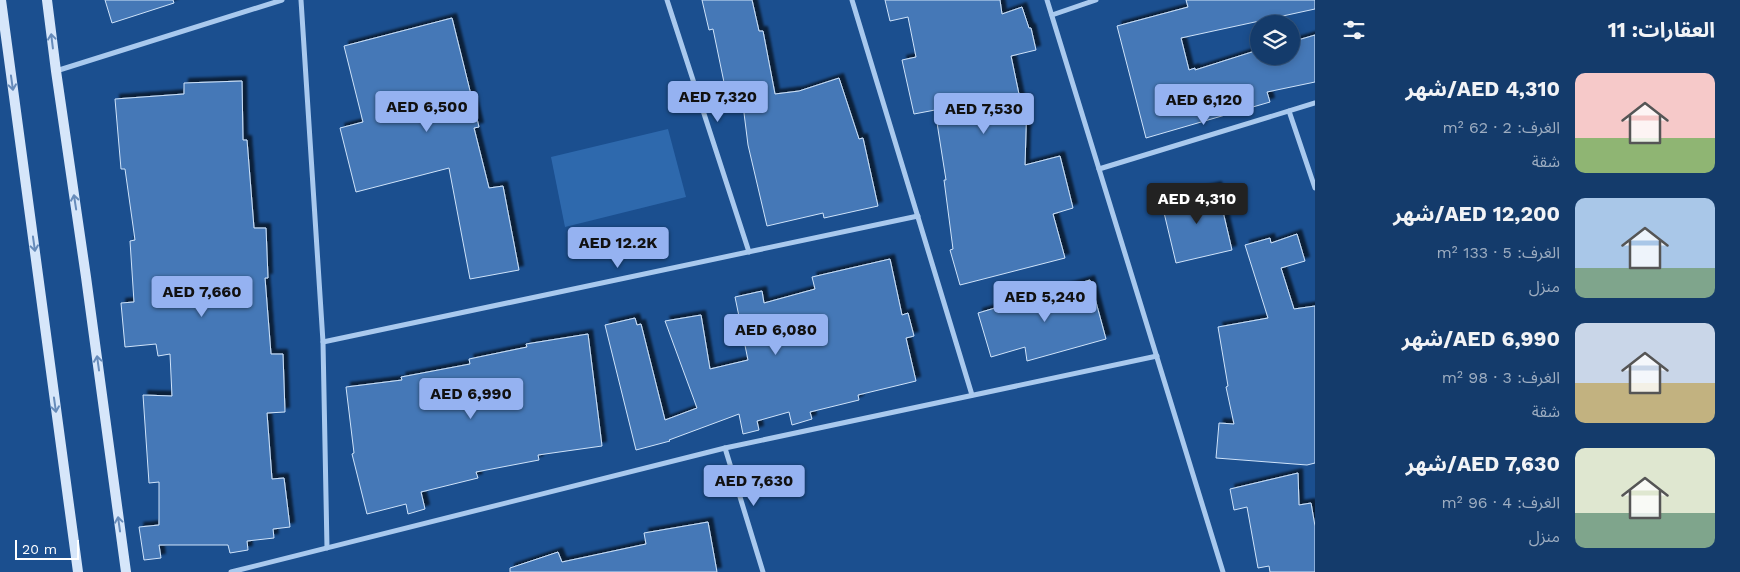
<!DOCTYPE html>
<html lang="ar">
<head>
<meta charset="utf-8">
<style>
	body { margin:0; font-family:"Work Sans","Noto Sans Arabic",sans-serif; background:#1d4271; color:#f1f3f6; direction:rtl; height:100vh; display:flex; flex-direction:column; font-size:19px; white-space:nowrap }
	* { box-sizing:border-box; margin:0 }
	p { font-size:16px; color:#9dadc1 }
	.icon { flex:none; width:28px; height:28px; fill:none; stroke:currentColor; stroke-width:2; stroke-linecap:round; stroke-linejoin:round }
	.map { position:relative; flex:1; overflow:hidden; direction:ltr }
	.details { display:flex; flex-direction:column; background:#143b6b; width:425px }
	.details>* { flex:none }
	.buttons { position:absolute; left:1250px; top:15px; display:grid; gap:10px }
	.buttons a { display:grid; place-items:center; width:50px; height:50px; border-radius:50%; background:#143b6b; box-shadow:0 2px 8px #0003,0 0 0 1px #33557e; font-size:25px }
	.scale { position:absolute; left:15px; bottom:12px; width:64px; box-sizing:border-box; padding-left:5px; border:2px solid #fff; border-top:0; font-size:14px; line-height:18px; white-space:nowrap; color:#fff; -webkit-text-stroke:4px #1b4f8f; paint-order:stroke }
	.price { position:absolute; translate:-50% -42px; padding:0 11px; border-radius:5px; background:#95b2f1; color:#111; font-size:16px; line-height:32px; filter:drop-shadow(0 1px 2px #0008) }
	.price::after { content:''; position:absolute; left:50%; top:30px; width:15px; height:11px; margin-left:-8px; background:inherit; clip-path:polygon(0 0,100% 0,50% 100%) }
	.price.active { background:#222; color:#fff }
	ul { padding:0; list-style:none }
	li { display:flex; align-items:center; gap:15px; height:125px; padding:0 25px }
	li span { display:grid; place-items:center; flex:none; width:140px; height:100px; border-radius:10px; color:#555 }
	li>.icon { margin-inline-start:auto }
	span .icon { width:60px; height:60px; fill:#fffc; stroke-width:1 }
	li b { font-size:21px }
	h2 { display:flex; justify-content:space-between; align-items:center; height:60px; padding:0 25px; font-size:21px }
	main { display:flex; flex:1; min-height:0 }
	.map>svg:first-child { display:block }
</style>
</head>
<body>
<main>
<section class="details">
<h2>العقارات: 11<svg class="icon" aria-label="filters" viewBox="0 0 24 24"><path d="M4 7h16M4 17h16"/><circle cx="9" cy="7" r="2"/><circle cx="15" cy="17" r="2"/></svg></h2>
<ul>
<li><span style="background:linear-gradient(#f6c9c9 65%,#8fb573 0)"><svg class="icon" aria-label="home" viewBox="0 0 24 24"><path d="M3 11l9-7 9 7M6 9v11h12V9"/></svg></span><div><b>AED 4,310/شهر</b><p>الغرف: 2 · 62 m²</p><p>شقة</p></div></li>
<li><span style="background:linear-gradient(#a9c7e8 70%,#7fa58c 0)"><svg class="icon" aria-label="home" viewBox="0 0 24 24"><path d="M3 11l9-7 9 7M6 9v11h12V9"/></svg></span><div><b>AED 12,200/شهر</b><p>الغرف: 5 · 133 m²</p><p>منزل</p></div></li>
<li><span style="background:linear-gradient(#c9d6e8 60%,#c2b280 0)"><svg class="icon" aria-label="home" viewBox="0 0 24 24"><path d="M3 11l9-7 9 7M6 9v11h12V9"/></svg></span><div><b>AED 6,990/شهر</b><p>الغرف: 3 · 98 m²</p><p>شقة</p></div></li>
<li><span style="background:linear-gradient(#dfe7d0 65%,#7fa58c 0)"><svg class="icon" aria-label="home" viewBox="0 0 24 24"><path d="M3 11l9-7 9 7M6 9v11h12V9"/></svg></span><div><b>AED 7,630/شهر</b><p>الغرف: 4 · 96 m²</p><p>منزل</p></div></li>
</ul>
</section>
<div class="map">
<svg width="1315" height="572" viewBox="0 0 1315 572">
	<defs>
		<filter id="shadow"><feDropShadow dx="4.5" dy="-4.5" stdDeviation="1" flood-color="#0009"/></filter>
	</defs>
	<rect width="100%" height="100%" fill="#1b4f8f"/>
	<!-- green -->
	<path fill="#2e69ad" d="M668 129 686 197 565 227 551 157Z"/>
	<!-- building -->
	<g fill="#4478b7" stroke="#cfe3fa" filter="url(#shadow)">
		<path d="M105 0H173L174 3 112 23Z"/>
		<path d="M702 0H752L759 31H763L775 94 799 91 839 78 859 139 863 138 878 206 824 218 823 213 767 226 748 145 741 89 726 92 713 29 709 30Z"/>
		<path d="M885 0H1000L1002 14 1022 7 1029 28H1031L1036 50 1011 56 1020 99H1027L1025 165 1060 156 1073 208 1053 214 1065 258 960 285 950 250 953 249 944 180H946L935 110 914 114 902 60 916 57 908 17 890 21Z"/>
		<path d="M1186 0H1315V9L1181 38 1189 70 1195 68V70L1255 51 1257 56H1291V42L1315 35V82L1267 92 1270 102 1146 138 1117 26 1188 7Z"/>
		<path d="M452 18 479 127 474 128 489 188 503 186 519 270 470 279 449 168 356 192 340 128 363 122 344 46Z"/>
		<path d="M242 81 243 140H247L254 228H266L268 278H265L271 354H283L285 412 267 413 272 479 284 478 290 527 273 529 274 538 247 541 248 550 230 553 228 545H159L161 558 144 560 139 527 159 525V482L149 483 143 395 172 396 170 354 158 356 156 344 125 347 121 303 134 302 130 241 135 240 125 169H121L115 99 184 94V83Z"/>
		<path d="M1217 186 1232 250 1176 263 1161 200Z"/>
		<path d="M1297 234 1305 261 1281 268 1294 309 1315 306V463L1307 465 1216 458 1219 423 1234 424 1226 387 1228 386 1218 327 1268 318 1245 245 1270 238 1271 243Z"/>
		<path d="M890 259 902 315 908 313 914 336 906 338 916 381 858 395 859 400 810 412 812 419 792 425 789 412 757 421 759 430 743 434 739 414 669 440 670 441 636 450 605 325 635 318 637 325 641 324 665 420 697 408 665 321 701 315 710 369 748 360 735 297 762 291 764 303 815 289 812 277Z"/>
		<path d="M1090 280 1106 339 1027 361 1025 347 991 357 978 313Z"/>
		<path d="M588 334 602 446 538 455 539 460 476 472 478 478 421 492 425 509 408 514 406 504 367 514 352 454 354 453 346 387 402 380 401 377 470 364 469 359 527 347 526 344Z"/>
		<path d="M1298 473 1299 505 1311 503 1315 526V572H1270L1269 566 1258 568 1247 507 1234 510 1230 489Z"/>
		<path d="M708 522 717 572H510V568L558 552 562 562 646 544 644 533Z"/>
	</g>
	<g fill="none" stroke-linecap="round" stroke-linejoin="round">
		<!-- street -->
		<g stroke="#a9c9ee" stroke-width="5">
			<path d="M301 0 323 342 327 548"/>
			<path d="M667 0 749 252"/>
			<path d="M852 0 972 395"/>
			<path d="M1047 0 1223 572"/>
			<path d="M1052 15 1096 0"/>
			<path d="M56 71 282 0"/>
			<path d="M1289 111 1315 188"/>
			<path d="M1099 169 1315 103"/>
			<path d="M323 342 918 216"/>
			<path d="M725 448 763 572"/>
			<path d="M231 572 725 448 1157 356"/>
		</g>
		<!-- secondary -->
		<g stroke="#d6e6fa" stroke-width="10">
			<path d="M1 0 78 572"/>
			<path d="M47 0 56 71 86 277 126 572"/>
		</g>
	</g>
	<!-- one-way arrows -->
	<defs><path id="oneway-shaft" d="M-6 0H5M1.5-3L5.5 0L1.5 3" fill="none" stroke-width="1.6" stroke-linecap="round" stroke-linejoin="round" transform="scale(1.25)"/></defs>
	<g stroke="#668bba">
		<use href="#oneway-shaft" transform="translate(52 41) rotate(-97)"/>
		<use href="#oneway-shaft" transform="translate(12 83) rotate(82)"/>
		<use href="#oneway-shaft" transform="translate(75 202) rotate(-99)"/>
		<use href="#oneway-shaft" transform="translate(34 244) rotate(82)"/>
		<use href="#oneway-shaft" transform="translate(98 363) rotate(-98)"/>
		<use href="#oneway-shaft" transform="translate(55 405) rotate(82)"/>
		<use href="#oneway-shaft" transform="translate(119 524) rotate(-98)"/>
	</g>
</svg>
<div class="buttons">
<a><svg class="icon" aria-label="layers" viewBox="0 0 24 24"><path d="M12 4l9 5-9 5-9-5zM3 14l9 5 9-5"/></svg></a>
</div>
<div class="scale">20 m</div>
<b class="price" style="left:718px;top:123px">AED 7,320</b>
<b class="price" style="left:1204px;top:126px">AED 6,120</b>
<b class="price" style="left:427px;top:133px">AED 6,500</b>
<b class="price" style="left:984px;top:135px">AED 7,530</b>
<b class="price active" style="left:1197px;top:225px">AED 4,310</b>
<b class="price" style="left:618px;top:269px">AED 12.2K</b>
<b class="price" style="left:202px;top:318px">AED 7,660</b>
<b class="price" style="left:1045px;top:323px">AED 5,240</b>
<b class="price" style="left:776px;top:356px">AED 6,080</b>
<b class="price" style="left:471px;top:420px">AED 6,990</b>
<b class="price" style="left:754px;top:507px">AED 7,630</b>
</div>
</main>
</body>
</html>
